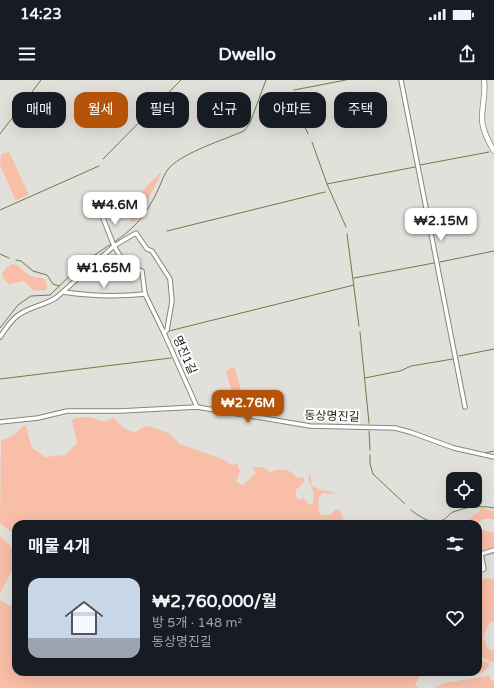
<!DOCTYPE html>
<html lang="ko">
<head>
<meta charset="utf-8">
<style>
	body { margin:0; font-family:"Varela Round","Noto Sans KR",sans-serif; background:#242831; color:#f1f3f6; height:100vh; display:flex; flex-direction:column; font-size:15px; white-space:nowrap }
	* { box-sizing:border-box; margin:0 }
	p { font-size:13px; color:#9ea1a6 }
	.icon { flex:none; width:22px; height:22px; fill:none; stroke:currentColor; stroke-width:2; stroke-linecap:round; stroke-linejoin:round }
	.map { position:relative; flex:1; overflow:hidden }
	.side { position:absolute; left:12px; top:440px; width:470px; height:156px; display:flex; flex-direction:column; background:#171b24; border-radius:12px; box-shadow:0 4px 16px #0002 }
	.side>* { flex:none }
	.top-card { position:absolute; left:12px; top:12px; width:470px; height:36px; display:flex; gap:8px }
	.controls { position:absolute; left:446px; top:392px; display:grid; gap:8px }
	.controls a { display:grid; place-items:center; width:36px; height:36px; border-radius:8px; background:#171b24; box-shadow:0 4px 16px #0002; font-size:20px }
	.price { position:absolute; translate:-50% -34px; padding:0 9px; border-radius:8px; background:#fff; color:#222; font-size:13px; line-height:26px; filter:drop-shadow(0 1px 2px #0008) }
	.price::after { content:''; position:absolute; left:50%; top:24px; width:12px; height:9px; margin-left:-6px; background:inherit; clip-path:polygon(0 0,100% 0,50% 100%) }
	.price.active { background:#b45309; color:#fff }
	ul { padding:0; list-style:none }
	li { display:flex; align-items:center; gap:12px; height:100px; padding:0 16px }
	li span { display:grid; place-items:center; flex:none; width:112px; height:80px; border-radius:12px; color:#555 }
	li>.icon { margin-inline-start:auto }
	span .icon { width:48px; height:48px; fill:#fffc; stroke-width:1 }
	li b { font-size:17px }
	h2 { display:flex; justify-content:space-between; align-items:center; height:48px; padding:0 16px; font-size:17px }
	.tag { padding:0 14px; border-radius:12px; background:#171b24; box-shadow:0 4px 16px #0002; font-size:14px; line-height:36px }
	.tag.active { background:#b45309; color:#fff }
	.status { display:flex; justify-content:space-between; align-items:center; height:28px; padding:0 20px; background:#171b24; direction:ltr }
	.status svg { height:11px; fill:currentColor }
	header { display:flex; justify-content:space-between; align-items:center; height:52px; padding:0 16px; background:#171b24; font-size:18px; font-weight:700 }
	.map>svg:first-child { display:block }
</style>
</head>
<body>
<div class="status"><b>14:23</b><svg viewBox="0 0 49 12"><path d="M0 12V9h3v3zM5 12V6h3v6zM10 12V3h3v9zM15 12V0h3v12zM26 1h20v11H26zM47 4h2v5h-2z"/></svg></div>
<header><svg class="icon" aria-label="menu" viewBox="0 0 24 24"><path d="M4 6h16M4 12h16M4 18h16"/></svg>Dwello<svg class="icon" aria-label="share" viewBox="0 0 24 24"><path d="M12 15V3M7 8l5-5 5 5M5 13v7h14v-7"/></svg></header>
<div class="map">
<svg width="494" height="608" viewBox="0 0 494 608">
	<rect width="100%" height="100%" fill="#e2e0da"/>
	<!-- green -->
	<g fill="#f9bea7">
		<path d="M90 26 106 40 102 47H100L86 33Z"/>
		<path d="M9 72 28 113V115L17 120 15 119 0 85 1 74Z"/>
		<path d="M161 92V94L139 137 133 142 124 129Z"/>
		<path d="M12 184C20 185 21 189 26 193 31 197 37 198 43 198L46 202 47 207 45 210 34 211 24 201 9 204 4 200 2 193 7 187Z"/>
		<path d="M233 287 235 288 241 311 233 314 232 313 226 291Z"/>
		<path d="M90 337 104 342 113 338C120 343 125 352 136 352L141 348 149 346 169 353 180 364 222 379 232 385 237 384 240 391 236 402 243 405 256 393 253 389 255 387H263L270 392C280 389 289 388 296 397L304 398V402L296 410V417L300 420 304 418 309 425 313 423 314 414 308 398 310 393 312 406 320 410 334 412 332 414 322 413 318 420 319 432 322 435H330L336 429 340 431 345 442 344 444H16V455L0 443 1 361 14 355 23 346H26L32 368 45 377 65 375 77 363 72 340 75 338Z"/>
		<path d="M481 428 494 431V439H483L479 442V448L485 451 494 453V467L478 472V444H461L479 432Z"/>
		<path d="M0 456C8 464 16 469 16 481L0 514Z"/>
		<path d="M478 498 494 499V541L489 543 483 557 488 569 494 570V581L492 582 478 576Z"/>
		<path d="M16 519V592H421L415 605 419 608H0V520L10 526Z"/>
		<path d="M478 579 490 583C484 597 471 596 458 596L455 592H478Z"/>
		<path d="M489 596 494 603V608H433L444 603Z"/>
	</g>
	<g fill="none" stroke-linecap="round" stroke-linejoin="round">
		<!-- stream -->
		<g stroke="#678144" stroke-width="1">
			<path d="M294 10 346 0"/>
			<path d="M294 22 308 54"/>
			<path d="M0 54 41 0"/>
			<path d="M312 62 327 104 346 147"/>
			<path d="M103 79 181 0"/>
			<path d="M420 85 489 72"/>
			<path d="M327 104 415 87"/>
			<path d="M0 130 99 86"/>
			<path d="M167 151 325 112"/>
			<path d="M347 154 359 246"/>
			<path d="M113 163C136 147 145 136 157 112 161 104 164 93 170 87 185 72 223 60 244 51L250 43 266 0"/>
			<path d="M0 174 9 178"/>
			<path d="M16 180 21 181 33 191 47 195 53 204 59 206"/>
			<path d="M440 182 494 171"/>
			<path d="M354 198 434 183"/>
			<path d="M0 248 18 225 31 216 50 215 84 182 111 164"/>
			<path d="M169 251 354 205"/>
			<path d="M360 252 369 343"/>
			<path d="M459 276 494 269"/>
			<path d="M365 298 400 291 411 286 453 279"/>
			<path d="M0 299 171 278"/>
			<path d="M369 351 370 370"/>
			<path d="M484 373 494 371"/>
			<path d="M370 375V384L373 394 405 424"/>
			<path d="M411 430C420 437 431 445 443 440 447 438 449 434 453 432 466 427 480 425 494 428"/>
		</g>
		<defs>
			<g id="minor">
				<path d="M401 0 465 327"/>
				<path d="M103 138 114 166 125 184 142 191 145 214 164 253"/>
				<path d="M63 212C90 216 117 217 145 214"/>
				<path d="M0 257C6 249 11 239 20 234 32 226 46 225 57 217L114 166 136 153 147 169 152 171 170 199 172 221 167 250 164 253 197 327"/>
				<path d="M0 342 38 338 67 331H120L197 327 310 346 395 348 410 352 454 368 494 377"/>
				<path d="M478 475 494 470"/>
				<path d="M478 491 484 489 481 474"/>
			</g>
			<path id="secondary" d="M484 0C486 13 482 25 482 38 482 50 488 61 494 71"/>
		</defs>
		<!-- minor casing -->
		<use href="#minor" stroke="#87847f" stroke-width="5.5"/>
		<!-- secondary casing -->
		<use href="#secondary" stroke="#87847f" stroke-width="6"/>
		<!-- minor -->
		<use href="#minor" stroke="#fff" stroke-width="3.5"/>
		<!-- secondary -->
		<use href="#secondary" stroke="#fff" stroke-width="4.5"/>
	</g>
	<g text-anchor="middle" stroke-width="4" stroke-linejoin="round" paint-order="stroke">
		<!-- street labels -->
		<g font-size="12" fill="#1a1917" stroke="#fff">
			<text transform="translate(185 275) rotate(66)" y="4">명진1길</text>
			<text transform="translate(332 336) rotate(2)" y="4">동상명진길</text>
		</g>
	</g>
</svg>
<div class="controls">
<a><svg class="icon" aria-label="locate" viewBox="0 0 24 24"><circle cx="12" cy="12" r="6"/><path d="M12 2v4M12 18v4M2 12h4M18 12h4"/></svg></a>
</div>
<b class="price" style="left:115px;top:146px">₩4.6M</b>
<b class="price" style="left:441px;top:162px">₩2.15M</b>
<b class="price" style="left:104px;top:209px">₩1.65M</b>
<b class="price active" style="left:248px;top:344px">₩2.76M</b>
<div class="top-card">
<a class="tag">매매</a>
<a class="tag active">월세</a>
<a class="tag">필터</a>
<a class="tag">신규</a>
<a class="tag">아파트</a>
<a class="tag">주택</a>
</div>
<section class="side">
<h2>매물 4개<svg class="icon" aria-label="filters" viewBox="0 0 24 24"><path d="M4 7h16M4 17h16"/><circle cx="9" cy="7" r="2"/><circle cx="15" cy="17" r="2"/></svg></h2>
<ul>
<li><span style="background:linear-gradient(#c9d6e8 75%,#9aa5b1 0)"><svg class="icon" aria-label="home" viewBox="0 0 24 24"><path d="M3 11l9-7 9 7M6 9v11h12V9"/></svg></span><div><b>₩2,760,000/월</b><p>방 5개 · 148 m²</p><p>동상명진길</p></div><svg class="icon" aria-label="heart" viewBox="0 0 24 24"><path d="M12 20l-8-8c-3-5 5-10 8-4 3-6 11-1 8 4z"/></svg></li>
</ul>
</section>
</div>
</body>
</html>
